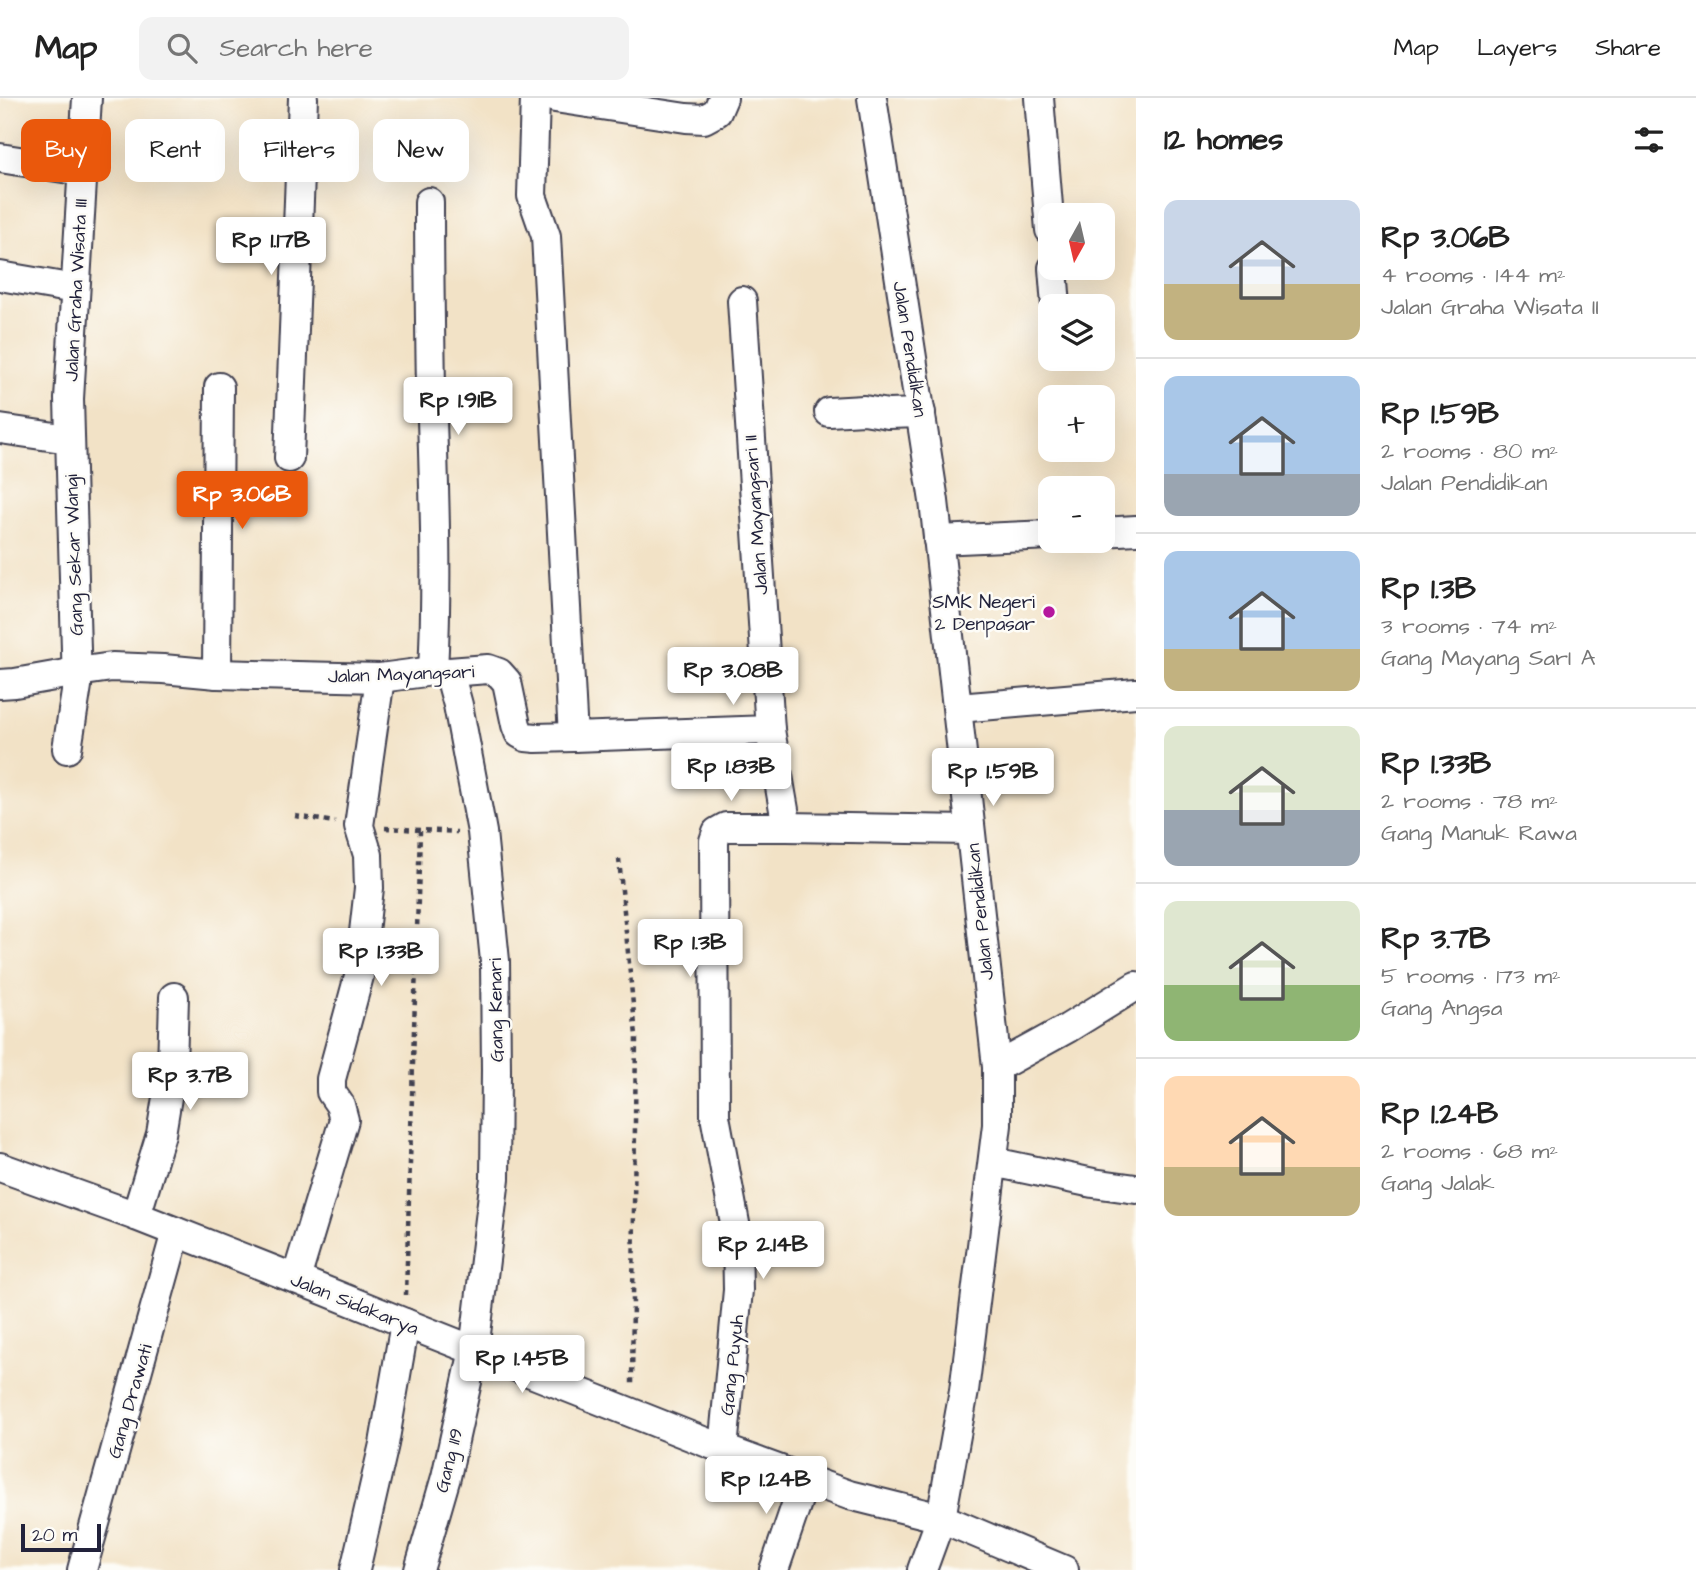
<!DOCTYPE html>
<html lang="en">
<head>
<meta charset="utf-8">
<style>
	body { margin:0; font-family:"Architects Daughter",sans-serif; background:#f2f2f2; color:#222; height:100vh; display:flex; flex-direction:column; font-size:26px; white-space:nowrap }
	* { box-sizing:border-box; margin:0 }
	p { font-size:23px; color:#767676 }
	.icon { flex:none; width:38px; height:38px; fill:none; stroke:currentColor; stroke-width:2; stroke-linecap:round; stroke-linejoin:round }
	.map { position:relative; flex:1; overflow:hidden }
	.panel { display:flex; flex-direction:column; background:#fff; width:560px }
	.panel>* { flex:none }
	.hud { position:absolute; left:21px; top:21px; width:665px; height:63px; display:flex; gap:14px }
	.needle { width:46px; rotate:188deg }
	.tools { position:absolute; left:1038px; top:105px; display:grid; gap:14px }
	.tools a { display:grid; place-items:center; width:77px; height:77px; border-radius:14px; background:#fff; box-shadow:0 7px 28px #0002; font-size:35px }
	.scale { position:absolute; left:21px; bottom:18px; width:80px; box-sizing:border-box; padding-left:7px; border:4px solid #22223b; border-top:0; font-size:19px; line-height:24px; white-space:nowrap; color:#22223b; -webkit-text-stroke:5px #fdfcf7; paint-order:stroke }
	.price { position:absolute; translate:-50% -60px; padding:0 16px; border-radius:7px; background:#fff; color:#222; font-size:23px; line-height:46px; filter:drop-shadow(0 2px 4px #0008) }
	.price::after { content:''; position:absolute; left:50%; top:42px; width:21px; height:16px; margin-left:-10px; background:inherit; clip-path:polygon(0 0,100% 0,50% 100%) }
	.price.on { background:#ea580c; color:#fff }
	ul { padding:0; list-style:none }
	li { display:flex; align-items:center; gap:21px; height:175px; padding:0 28px }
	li+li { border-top:2px solid #e0e0e0 }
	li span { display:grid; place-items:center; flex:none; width:196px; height:140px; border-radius:14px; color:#555 }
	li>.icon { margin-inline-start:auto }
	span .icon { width:84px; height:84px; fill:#fffc; stroke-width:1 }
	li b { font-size:30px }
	h2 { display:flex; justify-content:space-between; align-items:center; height:84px; padding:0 28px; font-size:30px }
	.chip { padding:0 24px; border-radius:14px; background:#fff; box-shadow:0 7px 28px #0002; font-size:24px; line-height:63px }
	.chip.on { background:#ea580c; color:#fff }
	header { display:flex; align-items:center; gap:42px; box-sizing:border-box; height:98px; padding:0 35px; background:#fff; border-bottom:2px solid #e0e0e0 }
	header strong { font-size:33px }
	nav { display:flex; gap:38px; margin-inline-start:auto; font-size:24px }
	.search { width:490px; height:63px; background:#f2f2f2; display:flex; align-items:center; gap:18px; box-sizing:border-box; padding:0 24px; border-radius:14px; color:#767676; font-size:26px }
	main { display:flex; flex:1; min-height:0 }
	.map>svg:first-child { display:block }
</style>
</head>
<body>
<header>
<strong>Map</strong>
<div class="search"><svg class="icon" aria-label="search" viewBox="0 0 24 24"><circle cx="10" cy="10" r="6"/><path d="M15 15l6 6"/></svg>Search here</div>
<nav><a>Map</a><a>Layers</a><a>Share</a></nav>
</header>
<main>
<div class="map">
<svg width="1136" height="1472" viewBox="0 0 1136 1472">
	<rect width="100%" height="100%" fill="#fdfcf7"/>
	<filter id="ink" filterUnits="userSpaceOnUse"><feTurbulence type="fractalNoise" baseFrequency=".0143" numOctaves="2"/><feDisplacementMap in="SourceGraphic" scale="14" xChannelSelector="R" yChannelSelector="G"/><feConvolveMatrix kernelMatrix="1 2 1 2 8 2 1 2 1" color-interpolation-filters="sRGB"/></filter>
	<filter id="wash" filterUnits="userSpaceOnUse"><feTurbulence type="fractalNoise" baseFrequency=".00686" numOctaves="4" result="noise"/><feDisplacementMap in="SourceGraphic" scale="28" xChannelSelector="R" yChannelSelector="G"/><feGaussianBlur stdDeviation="1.57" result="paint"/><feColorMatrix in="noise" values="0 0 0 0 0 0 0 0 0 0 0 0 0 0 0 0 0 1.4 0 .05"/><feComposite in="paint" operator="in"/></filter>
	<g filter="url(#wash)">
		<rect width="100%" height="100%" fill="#f2e2c6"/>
	</g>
	<g filter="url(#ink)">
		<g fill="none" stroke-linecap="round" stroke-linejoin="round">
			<defs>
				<g id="minor">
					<path d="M535 0 532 98 546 138 573 639"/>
					<path d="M555 0 686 20 704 21 717 14 723 0"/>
					<path d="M872 0 934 403 997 969V1027L964 1293 941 1420 922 1472"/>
					<path d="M1039 0 1050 132"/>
					<path d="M0 60 82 73"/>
					<path d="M429 104C429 166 430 229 431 291 434 385 438 479 433 573"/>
					<path d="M1053 170 1056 208"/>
					<path d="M0 178 75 191"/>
					<path d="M742 203 770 632"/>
					<path d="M829 314 864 312 888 316 921 315"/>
					<path d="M0 331 69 341"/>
					<path d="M289 360 303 0"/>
					<path d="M1102 434 1136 432"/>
					<path d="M938 442 1050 437"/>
					<path d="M217 576 219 289"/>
					<path d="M0 586 15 585 77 574 112 569 163 571 217 576 380 580 433 573 449 574 488 571 499 575 507 584 516 627 519 635 526 639 536 640 573 639 770 632 787 729 970 732"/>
					<path d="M958 610 1136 595"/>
					<path d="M67 651 77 588 69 301 87 0"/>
					<path d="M997 969 1068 930 1136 888"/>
					<path d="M993 1064 1093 1085 1136 1091"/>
					<path d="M0 1069 136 1118 296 1181 405 1225 723 1351 849 1397 941 1420 1064 1472"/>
					<path d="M136 1118 161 1036 172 969 174 899"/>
					<path d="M296 1181 344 1022 340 1007 331 994V981L359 878 369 790 368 757 359 728 380 580"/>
					<path d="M723 1351 738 1192 737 1136 715 1018 714 743 717 734 726 729H787"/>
					<path d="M82 1472 176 1134"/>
					<path d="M355 1472 384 1346 405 1225"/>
					<path d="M419 1472 446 1379 474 1252 495 1080 496 972 495 863 482 734 458 607 449 574"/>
					<path d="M774 1472 805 1381"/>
				</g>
			</defs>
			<!-- minor casing -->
			<use href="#minor" stroke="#413f50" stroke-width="32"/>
			<!-- path -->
			<g stroke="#413f50" stroke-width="4.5" stroke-dasharray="5 5" stroke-linecap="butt">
				<path d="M295 718 335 724"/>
				<path d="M385 730 457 734"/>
				<path d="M619 761 636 938 632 1286"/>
				<path d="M406 1197 420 733"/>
			</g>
			<!-- minor -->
			<use href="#minor" stroke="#fff" stroke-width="28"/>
		</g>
	</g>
	<!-- markers -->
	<circle fill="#b5179e" stroke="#fdfcf7" stroke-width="2.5" cx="1049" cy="514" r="7"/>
	<g text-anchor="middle" stroke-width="5" stroke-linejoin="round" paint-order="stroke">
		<!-- street labels -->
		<g font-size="19" fill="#22223b" stroke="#fdfcf7">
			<text transform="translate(75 192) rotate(-87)" y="7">Jalan Graha Wisata III</text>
			<text transform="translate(911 251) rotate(81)" y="7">Jalan Pendidikan</text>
			<text transform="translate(755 417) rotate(-94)" y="7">Jalan Mayangsari II</text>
			<text transform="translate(73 457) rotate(-92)" y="7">Gang Sekar Wangi</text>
			<text transform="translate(401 575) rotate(-2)" y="7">Jalan Mayangsari</text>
			<text transform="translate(979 814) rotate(-96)" y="7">Jalan Pendidikan</text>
			<text transform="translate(495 912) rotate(-91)" y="7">Gang Kenari</text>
			<text transform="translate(355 1205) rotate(22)" y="7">Jalan Sidakarya</text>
			<text transform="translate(731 1267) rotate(-84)" y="7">Gang Puyuh</text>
			<text transform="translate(129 1303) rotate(-74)" y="7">Gang Drawati</text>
			<text transform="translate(448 1362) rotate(-76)" y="7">Gang 119</text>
		</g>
		<!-- poi labels -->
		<g font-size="19" fill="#22223b" stroke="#fdfcf7" text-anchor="end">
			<text x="1035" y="510">SMK Negeri<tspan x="1035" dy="22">2 Denpasar</tspan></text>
		</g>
	</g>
</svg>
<div class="tools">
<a><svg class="needle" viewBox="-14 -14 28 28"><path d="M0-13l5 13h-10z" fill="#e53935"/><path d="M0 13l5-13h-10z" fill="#767676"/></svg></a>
<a><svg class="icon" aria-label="layers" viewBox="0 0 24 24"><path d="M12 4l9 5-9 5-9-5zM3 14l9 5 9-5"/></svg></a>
<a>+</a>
<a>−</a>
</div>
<div class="scale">20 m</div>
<b class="price" style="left:271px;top:179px">Rp 1.17B</b>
<b class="price" style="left:458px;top:339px">Rp 1.91B</b>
<b class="price on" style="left:242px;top:433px">Rp 3.06B</b>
<b class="price" style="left:733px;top:609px">Rp 3.08B</b>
<b class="price" style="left:731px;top:705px">Rp 1.83B</b>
<b class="price" style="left:993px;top:710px">Rp 1.59B</b>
<b class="price" style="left:690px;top:881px">Rp 1.3B</b>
<b class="price" style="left:381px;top:890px">Rp 1.33B</b>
<b class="price" style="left:190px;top:1014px">Rp 3.7B</b>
<b class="price" style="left:763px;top:1183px">Rp 2.14B</b>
<b class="price" style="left:522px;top:1297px">Rp 1.45B</b>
<b class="price" style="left:766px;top:1418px">Rp 1.24B</b>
<div class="hud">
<a class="chip on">Buy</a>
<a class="chip">Rent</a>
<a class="chip">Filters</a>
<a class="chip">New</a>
</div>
</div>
<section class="panel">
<h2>12 homes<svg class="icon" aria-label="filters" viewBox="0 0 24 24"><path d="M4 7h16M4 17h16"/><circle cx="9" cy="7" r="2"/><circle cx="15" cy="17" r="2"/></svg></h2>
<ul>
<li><span style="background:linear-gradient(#c9d6e8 60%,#c2b280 0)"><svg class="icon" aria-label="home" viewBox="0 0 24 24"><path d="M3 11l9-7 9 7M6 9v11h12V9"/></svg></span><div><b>Rp 3.06B</b><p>4 rooms · 144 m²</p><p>Jalan Graha Wisata II</p></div></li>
<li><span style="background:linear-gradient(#a9c7e8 70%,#9aa5b1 0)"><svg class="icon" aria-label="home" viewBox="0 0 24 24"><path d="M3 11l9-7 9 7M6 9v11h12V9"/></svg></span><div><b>Rp 1.59B</b><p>2 rooms · 80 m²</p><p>Jalan Pendidikan</p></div></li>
<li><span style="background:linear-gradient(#a9c7e8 70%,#c2b280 0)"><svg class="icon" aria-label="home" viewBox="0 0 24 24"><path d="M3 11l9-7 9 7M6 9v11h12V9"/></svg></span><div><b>Rp 1.3B</b><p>3 rooms · 74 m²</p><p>Gang Mayang SarI A</p></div></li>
<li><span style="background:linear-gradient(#dfe7d0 60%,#9aa5b1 0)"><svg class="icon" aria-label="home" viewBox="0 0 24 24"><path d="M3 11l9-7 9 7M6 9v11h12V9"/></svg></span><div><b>Rp 1.33B</b><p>2 rooms · 78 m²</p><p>Gang Manuk Rawa</p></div></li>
<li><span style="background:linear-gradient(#dfe7d0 60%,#8fb573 0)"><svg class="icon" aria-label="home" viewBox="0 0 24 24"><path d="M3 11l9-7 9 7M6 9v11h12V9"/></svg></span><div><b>Rp 3.7B</b><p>5 rooms · 173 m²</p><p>Gang Angsa</p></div></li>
<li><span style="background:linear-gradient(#ffd9b3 65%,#c2b280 0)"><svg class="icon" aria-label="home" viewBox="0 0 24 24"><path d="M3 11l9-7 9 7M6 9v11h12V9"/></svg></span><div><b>Rp 1.24B</b><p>2 rooms · 68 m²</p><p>Gang Jalak</p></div></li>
</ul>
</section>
</main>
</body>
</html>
